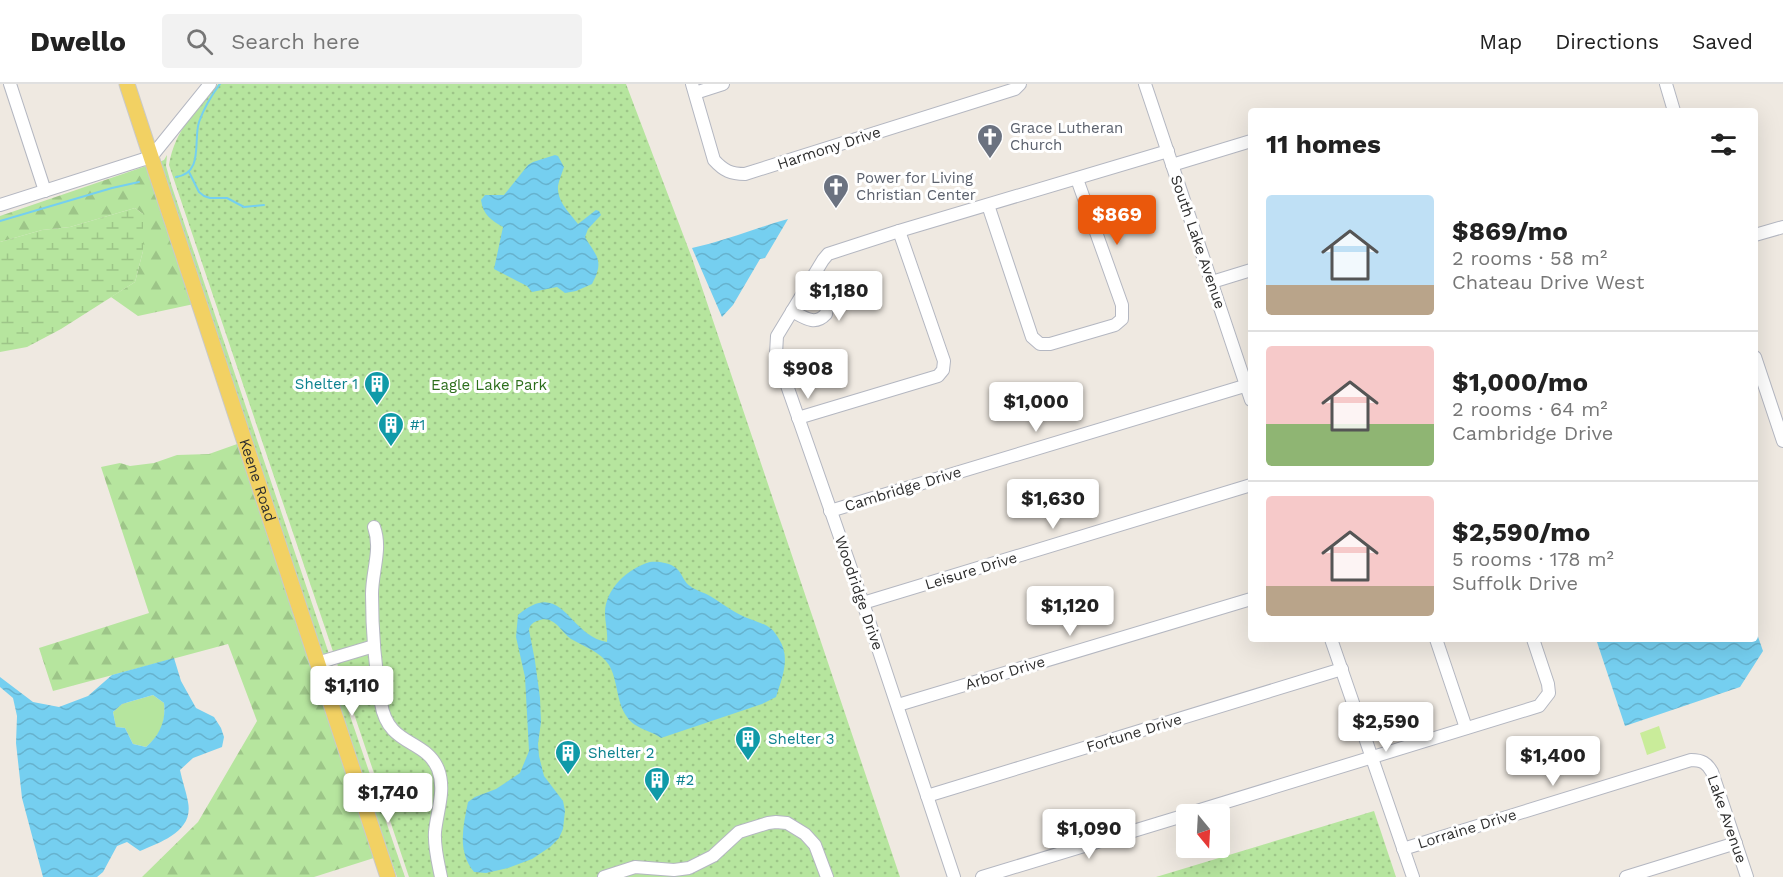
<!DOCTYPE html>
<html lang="en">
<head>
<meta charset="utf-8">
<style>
	body { margin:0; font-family:"Work Sans",sans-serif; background:#f2f2f2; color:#222; height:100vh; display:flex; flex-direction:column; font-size:22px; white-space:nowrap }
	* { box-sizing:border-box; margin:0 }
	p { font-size:20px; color:#767676 }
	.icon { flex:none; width:33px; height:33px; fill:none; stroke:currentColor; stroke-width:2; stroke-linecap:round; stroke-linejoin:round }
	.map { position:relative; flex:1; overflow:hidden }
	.details { position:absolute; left:1248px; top:24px; width:510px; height:534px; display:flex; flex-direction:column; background:#fff; border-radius:6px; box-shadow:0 6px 24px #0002 }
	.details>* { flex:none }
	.needle { width:39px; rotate:162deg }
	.buttons { position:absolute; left:1176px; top:720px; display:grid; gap:12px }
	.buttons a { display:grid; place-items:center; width:54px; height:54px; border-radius:6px; background:#fff; box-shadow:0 6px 24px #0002; font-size:30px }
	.price { position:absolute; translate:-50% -51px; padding:0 14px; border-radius:6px; background:#fff; color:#222; font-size:20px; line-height:39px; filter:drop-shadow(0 2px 3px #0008) }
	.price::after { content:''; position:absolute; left:50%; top:36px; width:18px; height:14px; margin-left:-9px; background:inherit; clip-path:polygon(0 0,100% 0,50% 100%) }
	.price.current { background:#ea580c; color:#fff }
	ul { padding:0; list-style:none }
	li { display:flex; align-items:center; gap:18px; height:150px; padding:0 18px }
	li+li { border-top:2px solid #e0e0e0 }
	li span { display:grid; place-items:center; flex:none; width:168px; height:120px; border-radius:6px; color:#555 }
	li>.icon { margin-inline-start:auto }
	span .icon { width:72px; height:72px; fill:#fffc; stroke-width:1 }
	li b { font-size:26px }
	h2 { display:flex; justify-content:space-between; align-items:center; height:72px; padding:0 18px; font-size:26px }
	header { display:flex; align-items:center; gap:36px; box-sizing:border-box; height:84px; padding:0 30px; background:#fff; border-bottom:2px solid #e0e0e0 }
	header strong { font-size:28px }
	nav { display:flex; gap:33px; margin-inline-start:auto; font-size:21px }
	.search { width:420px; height:54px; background:#f2f2f2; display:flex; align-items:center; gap:15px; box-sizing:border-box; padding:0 21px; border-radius:6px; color:#767676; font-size:22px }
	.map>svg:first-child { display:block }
</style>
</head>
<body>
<header>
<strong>Dwello</strong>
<div class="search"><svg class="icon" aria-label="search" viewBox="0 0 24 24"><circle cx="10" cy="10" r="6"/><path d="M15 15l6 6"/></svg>Search here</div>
<nav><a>Map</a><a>Directions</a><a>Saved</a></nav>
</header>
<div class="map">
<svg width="1783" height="793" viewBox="0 0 1783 793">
	<defs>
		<pattern id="forest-firs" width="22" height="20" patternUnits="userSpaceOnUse" patternTransform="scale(1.5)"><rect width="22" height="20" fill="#b6e59e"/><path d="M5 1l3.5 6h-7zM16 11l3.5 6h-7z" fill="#9dc588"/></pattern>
		<pattern id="wetland-marsh" width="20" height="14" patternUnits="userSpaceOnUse" patternTransform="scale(1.5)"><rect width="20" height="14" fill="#b6e59e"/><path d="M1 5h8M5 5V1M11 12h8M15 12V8" fill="none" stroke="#9dc588"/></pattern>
		<pattern id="park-dots" width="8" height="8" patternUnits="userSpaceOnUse" patternTransform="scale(1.5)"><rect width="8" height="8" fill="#b6e59e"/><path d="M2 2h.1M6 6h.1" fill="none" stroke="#9dc588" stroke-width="1.8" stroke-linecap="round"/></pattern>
		<pattern id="water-waves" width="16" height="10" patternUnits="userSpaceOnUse" patternTransform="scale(1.5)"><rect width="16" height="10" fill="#75cff0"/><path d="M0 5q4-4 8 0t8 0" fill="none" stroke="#66b2ce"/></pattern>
	</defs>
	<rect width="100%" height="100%" fill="#efe9e1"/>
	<!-- grass -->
	<path fill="#b6e59e" d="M153 611 164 619C166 638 161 651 146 663L133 660 125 644 116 643 113 628 122 620Z"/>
	<!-- forest -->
	<g fill="url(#forest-firs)">
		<path d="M149 81 194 220 138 232 111 213 135 198 143 167V130L135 124 70 143 42 146 0 158V132Z"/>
		<path d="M240 359 377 773 314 793H142L198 738 257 637 228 560 53 607 39 564 149 529 101 383 120 379 130 382 154 379 177 371 209 370Z"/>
	</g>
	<!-- wetland -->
	<path fill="url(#wetland-marsh)" d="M135 124 143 130V167L135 198 61 245 27 263 0 268V158L42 146 70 143Z"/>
	<!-- park -->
	<g fill="url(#park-dots)">
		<path d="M218 0H626L692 174 900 793H409L169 81C175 45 196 27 218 0Z"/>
		<path d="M167 71 166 82 171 100 329 570 319 573 157 79 164 76Z"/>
		<path d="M332 579 405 793H397L389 770 385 771 322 582Z"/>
		<path d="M1374 727 1396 793H1156Z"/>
	</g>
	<!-- pitch -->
	<path fill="#c9ec9a" d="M1659 642 1666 664 1647 671 1640 649Z"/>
	<!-- water -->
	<g fill="url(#water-waves)" fill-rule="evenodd">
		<path d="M555 71 558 72 564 83C562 89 559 96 558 102 557 118 569 128 578 140L596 126 599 127 601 131 588 145 585 153C596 172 605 176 592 200L576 207 565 209 557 203 532 208 527 202 494 185 503 143C491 136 483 131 481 116L485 111H504L528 81 533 78Z"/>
		<path d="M788 135 765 174 760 175 733 221 722 233 692 164C725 157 755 144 788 135Z"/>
		<path d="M650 478C659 477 673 479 679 487 683 492 684 498 690 502 696 507 704 508 710 512 723 520 736 530 750 535 765 541 771 541 779 555 791 574 782 594 776 613L762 620 661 654C650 646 635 645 627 633 616 618 618 596 609 581 601 568 583 562 571 555 560 547 554 530 537 537 532 539 530 541 529 546L535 577 540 614 541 638 538 660 539 672 544 692 563 717 565 727 563 745 559 754 550 763 532 775 508 784 486 789 474 788C457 767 463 743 468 718L475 713 496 705 520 689 529 667 525 593 516 553 518 531C563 493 568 552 607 558 608 548 605 539 605 529 605 505 628 484 650 478Z"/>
		<path d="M1755 544 1763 567 1740 603 1625 642 1596 555H1755Z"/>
		<path d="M174 574 181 597 196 624 214 633 221 644 224 653 222 663 193 674 180 686C182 696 186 707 188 718 194 747 161 758 140 767L127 758 117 762 103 788 97 793H43L22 714 16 659 17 632 13 614 0 603V593L33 618 59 623 88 612 112 591ZM153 611 164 619C166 637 160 651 146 663L133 660 125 644 116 643 113 628 122 620Z"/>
	</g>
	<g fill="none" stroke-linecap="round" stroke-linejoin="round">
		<!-- stream -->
		<g stroke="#75cff0" stroke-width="2">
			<path d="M189 88 199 108 204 112 210 114H227L244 123 264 121"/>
			<path d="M176 93C204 89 193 57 199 38 204 24 211 12 220 0"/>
			<path d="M0 137 112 104 139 98"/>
		</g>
		<defs>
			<g id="minor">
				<path d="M10 0 45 107"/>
				<path d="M692 0 714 76C724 87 731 90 745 90L1015 5 1020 0"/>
				<path d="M1145 0 1251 316"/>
				<path d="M1666 0 1674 27"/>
				<path d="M695 9 723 0"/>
				<path d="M1172 81 1251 57"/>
				<path d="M0 121 151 73 210 0"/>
				<path d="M988 121 1032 253 1040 260H1050L1115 241 1122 235V221L1077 95"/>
				<path d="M1755 151 1783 143"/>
				<path d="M1212 198 1251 186"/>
				<path d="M792 227C805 234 815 242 826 230 830 215 817 211 806 204"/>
				<path d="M1755 273 1783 357"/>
				<path d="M798 334 938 292 943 286 944 277 899 147"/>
				<path d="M830 427 1251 300"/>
				<path d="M374 443C382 465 372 487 372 510 372 546 375 583 381 619 388 663 425 654 438 685 446 706 437 727 435 748 434 763 438 778 441 793"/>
				<path d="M863 519 1251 401"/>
				<path d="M1331 555 1413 793"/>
				<path d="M1436 555 1466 644"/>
				<path d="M317 579 374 562"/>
				<path d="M898 621 1251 515"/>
				<path d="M927 712 1342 585"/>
				<path d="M1187 730 1539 622 1549 609 1548 600 1533 555"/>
				<path d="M1403 765 1691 676C1702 676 1707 679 1712 688L1747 793"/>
				<path d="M604 793 635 783 674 786 689 784 713 772 739 748 768 739 776 738 787 739 805 750 815 761 827 793"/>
				<path d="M954 793 863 519 776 270 777 252 823 176 828 170 899 147 1168 67"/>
				<path d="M982 793 1186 731"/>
				<path d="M1626 793 1736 759"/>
			</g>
			<g id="major">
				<path id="s1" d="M127 0 388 793"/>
			</g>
		</defs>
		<!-- minor casing -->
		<use href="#minor" stroke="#b4b7c1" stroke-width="14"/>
		<!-- major casing -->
		<use href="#major" stroke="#c9c9c9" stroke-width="17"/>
		<!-- minor -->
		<use href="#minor" stroke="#fff" stroke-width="12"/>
		<!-- major -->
		<use href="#major" stroke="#f2d163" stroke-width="15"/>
	</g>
	<!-- icons -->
	<defs>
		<symbol id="church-pin" viewBox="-11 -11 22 30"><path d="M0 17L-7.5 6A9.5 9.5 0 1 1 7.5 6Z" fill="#6b7280" stroke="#fff"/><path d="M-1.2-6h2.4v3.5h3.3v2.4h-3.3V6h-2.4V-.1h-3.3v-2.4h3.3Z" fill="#fff"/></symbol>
		<symbol id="building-pin" viewBox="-11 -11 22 30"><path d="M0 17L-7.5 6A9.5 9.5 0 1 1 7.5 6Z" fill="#0f9aa8" stroke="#fff"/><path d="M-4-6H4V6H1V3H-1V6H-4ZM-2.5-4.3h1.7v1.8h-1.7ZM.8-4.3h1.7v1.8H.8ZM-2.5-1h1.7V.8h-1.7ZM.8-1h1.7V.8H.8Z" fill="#fff"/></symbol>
	</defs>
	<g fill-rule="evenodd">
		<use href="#church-pin" x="975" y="38" width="30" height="40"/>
		<use href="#church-pin" x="821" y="88" width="30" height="40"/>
		<use href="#building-pin" x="362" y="285" width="30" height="40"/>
		<use href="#building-pin" x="376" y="326" width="30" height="40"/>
		<use href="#building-pin" x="733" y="640" width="30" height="40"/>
		<use href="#building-pin" x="553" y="654" width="30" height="40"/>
		<use href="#building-pin" x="642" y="681" width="30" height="40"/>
	</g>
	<g text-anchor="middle" stroke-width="6" stroke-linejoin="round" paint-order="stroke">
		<!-- worship labels -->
		<g font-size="15" fill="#5b616d" stroke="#fff" text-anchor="start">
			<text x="1010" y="49">Grace Lutheran<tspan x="1010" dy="17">Church</tspan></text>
			<text x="856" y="99">Power for Living<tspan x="856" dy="17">Christian Center</tspan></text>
		</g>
		<!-- street labels -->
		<g font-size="15" fill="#2e2e2e" stroke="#fff">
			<text transform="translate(829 64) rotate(-18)" y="5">Harmony Drive</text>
			<text transform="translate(1198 158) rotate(71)" y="5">South Lake Avenue</text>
			<text dy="5" stroke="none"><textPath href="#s1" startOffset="417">Keene Road</textPath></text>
			<text transform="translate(903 405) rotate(-17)" y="5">Cambridge Drive</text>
			<text transform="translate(971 487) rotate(-17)" y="5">Leisure Drive</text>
			<text transform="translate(859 509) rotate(71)" y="5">Woodridge Drive</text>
			<text transform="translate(1005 589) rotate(-17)" y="5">Arbor Drive</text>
			<text transform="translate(1134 649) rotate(-17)" y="5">Fortune Drive</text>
			<text transform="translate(1727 735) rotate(71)" y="5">Lake Avenue</text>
			<text transform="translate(1467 745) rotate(-17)" y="5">Lorraine Drive</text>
		</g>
		<!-- culture labels -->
		<g font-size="15" fill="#0d838f" stroke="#fff" text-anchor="start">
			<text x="358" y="305" text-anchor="end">Shelter 1</text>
			<text x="410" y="346">#1</text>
			<text x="768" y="660">Shelter 3</text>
			<text x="588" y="674">Shelter 2</text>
			<text x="676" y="701">#2</text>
		</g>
		<!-- park labels -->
		<g font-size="15" fill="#2c6e1b" stroke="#fff">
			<text x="489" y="306">Eagle Lake Park</text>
		</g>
	</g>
</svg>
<div class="buttons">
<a><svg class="needle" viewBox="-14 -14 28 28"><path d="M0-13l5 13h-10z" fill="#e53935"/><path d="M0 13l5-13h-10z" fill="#767676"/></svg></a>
</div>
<b class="price current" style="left:1117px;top:162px">$869</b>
<b class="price" style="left:839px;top:238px">$1,180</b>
<b class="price" style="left:808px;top:316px">$908</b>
<b class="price" style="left:1036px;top:349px">$1,000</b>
<b class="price" style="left:1053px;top:446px">$1,630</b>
<b class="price" style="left:1070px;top:553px">$1,120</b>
<b class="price" style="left:352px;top:633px">$1,110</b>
<b class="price" style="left:1386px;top:669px">$2,590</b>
<b class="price" style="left:1553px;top:703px">$1,400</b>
<b class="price" style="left:388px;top:740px">$1,740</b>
<b class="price" style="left:1089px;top:776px">$1,090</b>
<section class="details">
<h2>11 homes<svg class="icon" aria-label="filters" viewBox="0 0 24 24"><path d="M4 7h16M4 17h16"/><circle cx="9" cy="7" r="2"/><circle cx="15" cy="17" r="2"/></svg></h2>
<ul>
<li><span style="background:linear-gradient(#bfe0f5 75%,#b9a48a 0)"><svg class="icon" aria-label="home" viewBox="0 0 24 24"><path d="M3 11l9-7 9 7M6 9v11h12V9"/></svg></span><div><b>$869/mo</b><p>2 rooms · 58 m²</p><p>Chateau Drive West</p></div></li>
<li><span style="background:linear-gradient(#f6c9c9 65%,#8fb573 0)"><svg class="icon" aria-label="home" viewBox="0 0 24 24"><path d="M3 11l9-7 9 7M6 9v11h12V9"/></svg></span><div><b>$1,000/mo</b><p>2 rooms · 64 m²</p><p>Cambridge Drive</p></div></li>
<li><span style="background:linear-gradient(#f6c9c9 75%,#b9a48a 0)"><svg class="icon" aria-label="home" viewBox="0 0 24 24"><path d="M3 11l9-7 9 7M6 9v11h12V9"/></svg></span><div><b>$2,590/mo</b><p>5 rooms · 178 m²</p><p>Suffolk Drive</p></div></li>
</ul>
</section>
</div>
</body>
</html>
